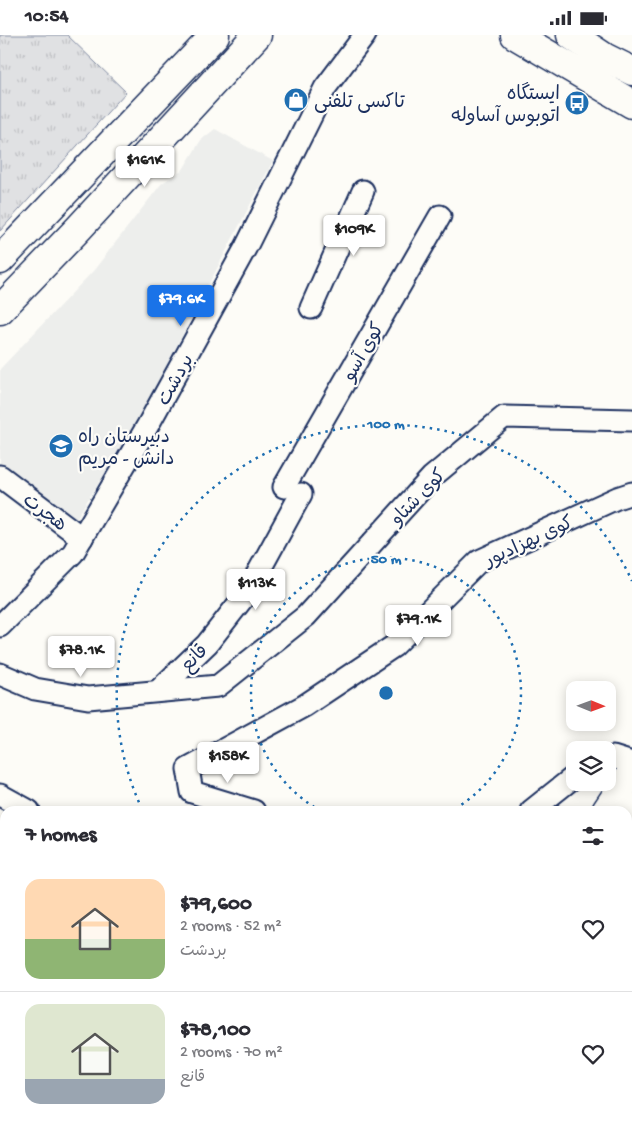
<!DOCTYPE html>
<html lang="en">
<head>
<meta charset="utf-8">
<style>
	body { margin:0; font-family:"Gochi Hand","Playpen Sans Arabic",sans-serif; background:#f7f7f7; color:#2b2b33; height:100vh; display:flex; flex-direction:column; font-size:19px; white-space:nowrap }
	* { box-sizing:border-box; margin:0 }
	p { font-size:16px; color:#7c7c81 }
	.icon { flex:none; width:28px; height:28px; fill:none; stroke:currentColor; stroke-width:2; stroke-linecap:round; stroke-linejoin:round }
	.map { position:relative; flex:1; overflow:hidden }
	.details { position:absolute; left:0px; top:771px; width:632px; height:321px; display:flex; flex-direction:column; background:#fff; border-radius:15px 15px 0 0; box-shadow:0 2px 12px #0003 }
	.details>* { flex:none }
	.needle { width:32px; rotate:91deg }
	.tools { position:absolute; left:566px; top:646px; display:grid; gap:10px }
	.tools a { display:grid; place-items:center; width:50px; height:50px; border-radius:10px; background:#fff; box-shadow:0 2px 12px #0003; font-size:25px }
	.price { position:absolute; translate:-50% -42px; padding:0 11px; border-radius:5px; background:#fff; color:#222; font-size:16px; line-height:32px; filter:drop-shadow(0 1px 2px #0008) }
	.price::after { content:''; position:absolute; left:50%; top:30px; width:15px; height:11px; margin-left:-8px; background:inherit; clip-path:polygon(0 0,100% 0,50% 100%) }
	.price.active { background:#1a73e8; color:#fff }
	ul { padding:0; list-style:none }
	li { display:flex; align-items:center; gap:15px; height:125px; padding:0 25px }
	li+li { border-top:1px solid #e1e1e2 }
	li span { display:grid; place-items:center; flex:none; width:140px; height:100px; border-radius:15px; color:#555 }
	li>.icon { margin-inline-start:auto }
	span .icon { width:60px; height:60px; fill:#fffc; stroke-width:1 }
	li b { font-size:21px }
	h2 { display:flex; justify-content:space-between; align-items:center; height:60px; padding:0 25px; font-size:21px }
	.status { display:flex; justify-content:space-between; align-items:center; height:35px; padding:0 25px; background:#fff; direction:ltr }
	.status svg { height:14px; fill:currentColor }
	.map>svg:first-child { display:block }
</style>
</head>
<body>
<div class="status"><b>10:54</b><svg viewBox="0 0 49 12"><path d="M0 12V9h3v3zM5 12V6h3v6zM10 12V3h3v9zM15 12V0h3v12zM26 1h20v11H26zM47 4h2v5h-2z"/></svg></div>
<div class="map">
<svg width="632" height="1092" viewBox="0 0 632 1092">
	<defs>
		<pattern id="park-tufts" width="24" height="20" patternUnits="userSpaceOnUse" patternTransform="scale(1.25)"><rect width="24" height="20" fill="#e0e1e3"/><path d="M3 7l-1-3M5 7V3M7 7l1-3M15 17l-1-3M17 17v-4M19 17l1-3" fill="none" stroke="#c0c1c5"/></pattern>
	</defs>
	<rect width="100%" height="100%" fill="#fdfcf7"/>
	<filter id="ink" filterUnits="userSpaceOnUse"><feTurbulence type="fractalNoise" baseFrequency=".02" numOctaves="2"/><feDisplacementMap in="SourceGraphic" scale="10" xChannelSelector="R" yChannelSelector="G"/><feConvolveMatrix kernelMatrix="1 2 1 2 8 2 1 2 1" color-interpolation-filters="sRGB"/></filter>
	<g filter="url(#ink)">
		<!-- built -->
		<path fill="#edeeec" d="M215 94 273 126 137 387 74 487 0 435V334L94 235 162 148 182 136 201 105Z"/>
		<!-- park -->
		<path fill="url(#park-tufts)" stroke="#7e88a0" d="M0 0H67L126 57 0 196Z"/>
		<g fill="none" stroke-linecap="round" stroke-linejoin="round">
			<!-- secondary-tunnel -->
			<g stroke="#d0d3d8" stroke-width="28" stroke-dasharray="28 14" stroke-linecap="butt">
				<path d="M385 1092 387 1088"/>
				<path d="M413 1092 416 1088"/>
			</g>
			<defs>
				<g id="minor">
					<path d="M311 273 363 156"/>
					<path d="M0 441 82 503"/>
					<path d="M284 452 440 181"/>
					<path d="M0 591 73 518 148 390 246 212 325 53 365 0"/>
					<path d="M0 639 35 654 88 663 218 651 306 581 432 442 504 382 632 385"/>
					<path d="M159 655 207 609 247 558 301 459"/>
					<path d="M608 723 613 722 632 728"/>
					<path d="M0 760 29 776"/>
					<path d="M254 776 192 757 188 734 304 671 394 611 479 526 617 463 632 458"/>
					<path d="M531 776 575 741"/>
					<path d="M0 816 5 810"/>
					<path d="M0 910 5 902"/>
					<path d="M0 978 5 979"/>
					<path d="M0 1040 5 1043"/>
					<path d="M628 1070 632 1073"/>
					<path d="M22 1092V1088"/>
					<path d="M52 1092 53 1088"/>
					<path d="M311 1092 313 1088"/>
				</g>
				<g id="secondary">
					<path d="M515 0 632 69"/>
					<path d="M571 0 604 22 632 36"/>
					<path d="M0 225 215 0"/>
					<path d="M0 275 79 193 257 0"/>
					<path d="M606 776 632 737"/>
					<path d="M628 779 632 772"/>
					<path d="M122 1092 123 1088"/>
				</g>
			</defs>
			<!-- minor casing -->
			<use href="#minor" stroke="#1b2f5e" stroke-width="25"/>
			<!-- secondary casing -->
			<use href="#secondary" stroke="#1b2f5e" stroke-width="31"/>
			<!-- minor -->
			<use href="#minor" stroke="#fdfcf7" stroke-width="21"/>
			<!-- secondary -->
			<use href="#secondary" stroke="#fdfcf7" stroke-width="28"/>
		</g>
	</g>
	<!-- distance rings -->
	<g fill="none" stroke="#1f6fb2" stroke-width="2.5" stroke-dasharray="2.5 5">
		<path d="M321 776A135 135 0 1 1 451 776"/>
		<path d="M142 774A270 270 0 1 1 632 546"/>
	</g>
	<!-- icons -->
	<defs>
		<symbol id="shop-disc" viewBox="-11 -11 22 22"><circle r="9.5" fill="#1f6fb2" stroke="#fdfcf7"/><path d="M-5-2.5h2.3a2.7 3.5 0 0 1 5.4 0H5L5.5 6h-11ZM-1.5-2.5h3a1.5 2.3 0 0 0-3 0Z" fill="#fff"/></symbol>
		<symbol id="bus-disc" viewBox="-11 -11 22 22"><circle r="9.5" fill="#1f6fb2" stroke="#fdfcf7"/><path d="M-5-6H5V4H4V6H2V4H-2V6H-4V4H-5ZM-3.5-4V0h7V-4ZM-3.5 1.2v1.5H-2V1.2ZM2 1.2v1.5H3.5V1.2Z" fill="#fff"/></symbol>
		<symbol id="school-disc" viewBox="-11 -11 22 22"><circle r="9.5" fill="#1f6fb2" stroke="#fdfcf7"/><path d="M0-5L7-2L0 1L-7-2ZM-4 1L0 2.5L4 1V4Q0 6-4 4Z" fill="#fff"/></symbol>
	</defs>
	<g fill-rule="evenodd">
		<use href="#shop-disc" x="282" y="51" width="28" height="28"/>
		<use href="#bus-disc" x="563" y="54" width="28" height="28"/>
		<use href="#school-disc" x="47" y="397" width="28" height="28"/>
	</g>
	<g text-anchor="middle" stroke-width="4.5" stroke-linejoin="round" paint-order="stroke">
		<!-- poi labels -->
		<g font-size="19" fill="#1b2f5e" stroke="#fdfcf7" text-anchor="start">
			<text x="560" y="64" text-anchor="end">ایستگاه<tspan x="560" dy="22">اتوبوس آساوله</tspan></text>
			<text x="314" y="72">تاکسی تلفنی</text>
			<text x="78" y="407">دبیرستان راه<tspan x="78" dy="22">دانش - مریم</tspan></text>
		</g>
		<!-- street labels -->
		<g font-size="19" fill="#1b2f5e" stroke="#fdfcf7">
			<text transform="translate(362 316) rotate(-60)" y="7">کوی آسو</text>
			<text transform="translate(174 344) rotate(-61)" y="7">بردشت</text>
			<text transform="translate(417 461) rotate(-46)" y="7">کوی شتاو</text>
			<text transform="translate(46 476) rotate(37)" y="7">هجرت</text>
			<text transform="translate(528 505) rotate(-25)" y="7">کوی بهزادپور</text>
			<text transform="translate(193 622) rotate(-45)" y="7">قانع</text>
		</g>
	</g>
	<circle cx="386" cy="658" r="8" fill="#1f6fb2" stroke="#fdfcf7" stroke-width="2.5"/>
	<g font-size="15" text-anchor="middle" font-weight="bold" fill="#1f6fb2" stroke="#fdfcf7" stroke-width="4.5" stroke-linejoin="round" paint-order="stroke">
		<text x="386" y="393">100 m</text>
		<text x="386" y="528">50 m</text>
	</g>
</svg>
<div class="tools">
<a><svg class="needle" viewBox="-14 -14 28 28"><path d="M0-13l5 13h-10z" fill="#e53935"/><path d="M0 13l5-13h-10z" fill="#7c7c81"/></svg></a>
<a><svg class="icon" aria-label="layers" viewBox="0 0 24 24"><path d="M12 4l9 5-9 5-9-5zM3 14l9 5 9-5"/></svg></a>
</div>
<b class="price" style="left:145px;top:153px">$161K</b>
<b class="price" style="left:354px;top:222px">$109K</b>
<b class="price active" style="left:181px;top:292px">$79.6K</b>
<b class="price" style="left:256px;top:576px">$113K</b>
<b class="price" style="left:418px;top:612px">$79.1K</b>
<b class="price" style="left:81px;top:643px">$78.1K</b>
<b class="price" style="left:228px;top:749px">$158K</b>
<section class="details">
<h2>7 homes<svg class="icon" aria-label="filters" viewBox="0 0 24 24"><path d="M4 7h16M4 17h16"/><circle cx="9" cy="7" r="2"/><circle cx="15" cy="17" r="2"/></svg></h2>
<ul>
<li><span style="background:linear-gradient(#ffd9b3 60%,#8fb573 0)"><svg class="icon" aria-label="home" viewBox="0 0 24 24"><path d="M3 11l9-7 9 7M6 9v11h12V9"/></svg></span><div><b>$79,600</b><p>2 rooms · 52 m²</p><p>بردشت</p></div><svg class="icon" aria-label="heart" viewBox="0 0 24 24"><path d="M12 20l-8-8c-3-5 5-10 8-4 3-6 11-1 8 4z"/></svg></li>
<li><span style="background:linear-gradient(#dfe7d0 75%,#9aa5b1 0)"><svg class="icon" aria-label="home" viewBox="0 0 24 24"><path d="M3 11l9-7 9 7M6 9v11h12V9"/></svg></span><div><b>$78,100</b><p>2 rooms · 70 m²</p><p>قانع</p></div><svg class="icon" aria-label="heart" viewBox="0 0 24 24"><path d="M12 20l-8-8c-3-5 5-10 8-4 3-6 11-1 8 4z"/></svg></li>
</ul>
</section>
</div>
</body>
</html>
